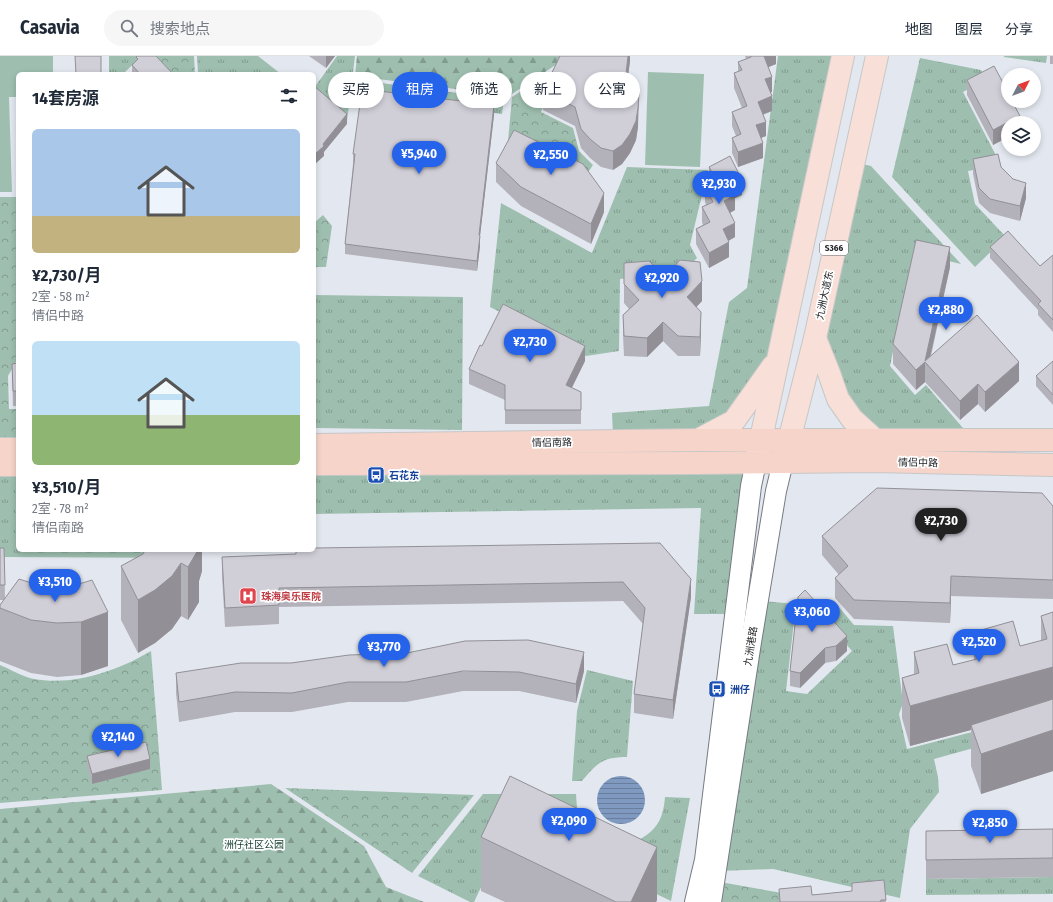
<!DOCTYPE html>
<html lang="zh">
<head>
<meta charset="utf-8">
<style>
	body { margin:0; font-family:"Fira Sans Condensed","Noto Sans SC",sans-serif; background:#f6f6f7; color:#1f2937; height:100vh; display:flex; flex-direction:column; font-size:15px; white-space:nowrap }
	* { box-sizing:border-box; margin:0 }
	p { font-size:13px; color:#747a83 }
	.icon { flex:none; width:22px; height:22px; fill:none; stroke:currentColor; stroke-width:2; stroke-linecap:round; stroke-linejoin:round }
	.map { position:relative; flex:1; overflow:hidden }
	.panel { position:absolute; left:16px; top:16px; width:300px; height:480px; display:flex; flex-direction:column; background:#fff; border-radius:6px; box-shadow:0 2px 6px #0003 }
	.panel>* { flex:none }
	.banner { position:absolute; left:328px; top:16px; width:380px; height:36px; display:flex; gap:8px }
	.needle { width:26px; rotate:48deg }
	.buttons { position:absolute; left:1001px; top:12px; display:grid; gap:8px }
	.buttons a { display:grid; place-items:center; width:40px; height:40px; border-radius:50%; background:#fff; box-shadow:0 2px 6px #0003; font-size:20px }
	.price { position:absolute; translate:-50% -34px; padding:0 9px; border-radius:14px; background:#2563eb; color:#fff; font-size:13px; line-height:26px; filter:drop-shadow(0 1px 2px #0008) }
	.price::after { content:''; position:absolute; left:50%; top:24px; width:12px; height:9px; margin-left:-6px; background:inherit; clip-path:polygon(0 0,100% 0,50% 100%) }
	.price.on { background:#222; color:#fff }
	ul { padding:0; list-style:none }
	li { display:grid; align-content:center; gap:8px; height:212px; padding:0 16px }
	li span { display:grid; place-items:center; height:124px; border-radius:6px; color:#555 }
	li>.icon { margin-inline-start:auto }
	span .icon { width:72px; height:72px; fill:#fffc; stroke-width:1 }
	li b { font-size:17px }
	h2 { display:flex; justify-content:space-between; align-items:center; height:48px; padding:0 16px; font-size:17px }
	.tag { padding:0 14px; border-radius:18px; background:#fff; box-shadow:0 2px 6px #0003; font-size:14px; line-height:36px }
	.tag.on { background:#2563eb; color:#fff }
	header { display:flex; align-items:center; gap:24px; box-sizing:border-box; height:56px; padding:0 20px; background:#fff; border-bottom:1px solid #e0e1e3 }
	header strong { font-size:19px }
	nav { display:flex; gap:22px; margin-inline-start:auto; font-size:14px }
	.search { width:280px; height:36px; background:#f6f6f7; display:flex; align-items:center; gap:10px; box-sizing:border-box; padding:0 14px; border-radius:22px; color:#747a83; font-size:15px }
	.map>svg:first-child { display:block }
</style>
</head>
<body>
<header>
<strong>Casavia</strong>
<div class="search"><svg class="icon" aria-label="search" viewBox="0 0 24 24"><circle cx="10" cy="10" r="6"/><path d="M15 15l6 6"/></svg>搜索地点</div>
<nav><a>地图</a><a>图层</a><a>分享</a></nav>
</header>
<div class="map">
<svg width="1053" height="846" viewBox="0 0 1053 846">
	<defs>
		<pattern id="grass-tufts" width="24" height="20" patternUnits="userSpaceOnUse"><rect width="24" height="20" fill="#9ebfaf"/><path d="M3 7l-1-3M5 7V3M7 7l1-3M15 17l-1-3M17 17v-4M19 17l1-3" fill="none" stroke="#819b8e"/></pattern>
		<pattern id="forest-firs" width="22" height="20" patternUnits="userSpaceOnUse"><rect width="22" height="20" fill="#9ebfaf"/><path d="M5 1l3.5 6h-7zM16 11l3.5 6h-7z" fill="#819b8e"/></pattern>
		<pattern id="park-crowns" width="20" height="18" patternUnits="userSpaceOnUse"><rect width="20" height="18" fill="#9ebfaf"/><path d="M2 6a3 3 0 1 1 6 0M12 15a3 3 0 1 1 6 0" fill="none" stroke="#819b8e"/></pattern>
		<pattern id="water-rules" width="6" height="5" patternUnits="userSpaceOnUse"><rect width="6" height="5" fill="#8099c1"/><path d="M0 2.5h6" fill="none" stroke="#697d9d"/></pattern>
	</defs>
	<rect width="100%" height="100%" fill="#e3e8f0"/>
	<!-- grass -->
	<g fill="url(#grass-tufts)">
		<path d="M109 0H142L125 16 127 18H109Z"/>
		<path d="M197 0H258L281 18H198Z"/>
		<path d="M337 0H355L347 65 314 32Z"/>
		<path d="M778 0H839L775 301 730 363 695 380H613L612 357 709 350 729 246 747 232Z"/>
		<path d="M1004 0H1047L1046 7 1004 1Z"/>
		<path d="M920 2 981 14 987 23 963 36 1001 109 968 115 975 148 1006 181 975 211 892 121Z"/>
		<path d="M358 24 504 43 502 58 356 39Z"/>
		<path d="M858 107 871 110 961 208 914 197 890 310 915 339 926 329 969 379H877L859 363 821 281Z"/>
		<path d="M627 111 708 114 690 189 697 202 665 234 651 220 620 223 619 295 586 300 490 251 501 147 592 197Z"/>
		<path d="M314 239 463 241 462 374 314 372Z"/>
		<path d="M752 410 732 558H694L701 452 314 458V414Z"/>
		<path d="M0 418H18V494H196V502L0 501Z"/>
		<path d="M833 544 854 569 893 570 903 647 899 658 907 693 1053 655V670L934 703 938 721 939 736 910 773 900 842 773 813 720 815 762 545 796 548 786 635 807 638 852 595 818 557Z"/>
		<path d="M587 614 633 625 627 701C603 701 597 707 582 725H572L577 655Z"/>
		<path d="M483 738H576L577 752 582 765 633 787C655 776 663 766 665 741L690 742 671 845 511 769 474 846H470L418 820Z"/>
		<path d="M1053 821V838L926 839V823Z"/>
	</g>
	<!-- forest -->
	<g fill="url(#forest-firs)">
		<path d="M357 0H569L509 40 355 20Z"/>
		<path d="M271 728 364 790 386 831 424 846H0V753Z"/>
	</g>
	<!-- park -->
	<g fill="url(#park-crowns)">
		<path d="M152 0H194L195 18H168Z"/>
		<path d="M550 16 555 24 541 56 573 72 579 95 593 109 583 124 508 85 512 41Z"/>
		<path d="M0 141H18V198L17 200 18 201V302L8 320 9 353H18V387L0 388Z"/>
		<path d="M323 159 332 170 326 211H314V167Z"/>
		<path d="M151 595 162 734 0 747V609C10 613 23 621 34 623 74 630 117 615 151 595Z"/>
		<path d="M285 732 474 739 412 817Z"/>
		<path d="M720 826 833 846H716Z"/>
	</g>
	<!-- garden -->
	<g fill="#9ebfaf">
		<path d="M0 0H53V18H18V41H9L12 136H0Z"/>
		<path d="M648 16 704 18 700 111 645 109Z"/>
	</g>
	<!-- water -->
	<circle fill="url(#water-rules)" cx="621" cy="744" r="24"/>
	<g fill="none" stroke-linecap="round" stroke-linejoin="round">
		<defs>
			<g id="tertiary">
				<path d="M695 846 705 804 751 430 756 406"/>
				<path d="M711 846 751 586 776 435 783 406"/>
			</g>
			<g id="primary">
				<path d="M815 282 829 317 838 343 852 363 874 383"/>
				<path d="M698 384 734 365 773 310"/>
				<path d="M785 401 815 282 877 0"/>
				<path d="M756 406 843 0"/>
			</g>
			<g id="trunk">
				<path d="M314 389 698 384H1053"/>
				<path d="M0 393H18"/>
				<path d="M314 408 697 407 873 405 1053 409"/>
				<path d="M0 409H18"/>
			</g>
		</defs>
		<!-- tertiary casing -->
		<use href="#tertiary" stroke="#767a82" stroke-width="22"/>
		<!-- primary casing -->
		<use href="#primary" stroke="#c6c7c7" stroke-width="24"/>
		<!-- trunk casing -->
		<use href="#trunk" stroke="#c6c7c7" stroke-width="24"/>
		<!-- tertiary -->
		<use href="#tertiary" stroke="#fff" stroke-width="20"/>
		<!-- primary -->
		<use href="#primary" stroke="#f8dfd7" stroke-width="22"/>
		<!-- trunk -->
		<use href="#trunk" stroke="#f6d4ca" stroke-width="22"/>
	</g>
	<!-- wall -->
	<g fill="#b3b1b9">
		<path d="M309 0H335L326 12Z"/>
		<path d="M558 0H630V5L627 26 638 71 636 84 630 97 622 108 613 114 601 111 590 102 581 92 575 70 543 54V35L558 4Z"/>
		<path d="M745 0H776V8L768 11 772 36H770L772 55 763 59 766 80 761 82 763 102 738 111 732 97V82L736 80 732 70V56L742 52 734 32V17L738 16V6L746 3Z"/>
		<rect x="1050" y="0" width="3" height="8"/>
		<path d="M136 1 173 18H132V9L136 5Z"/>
		<path d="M967 24 1020 67H1008V81L993 89 967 39Z"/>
		<path d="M494 59 480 180V190L477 215 345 198V188L353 108V98Z"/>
		<path d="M973 103 1001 111 1026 142 1020 165 990 157 979 147 973 118Z"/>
		<path d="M496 107 604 156 591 188 521 150 496 126Z"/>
		<path d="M709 111 742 139 735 142V154L730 157 735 181 728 185 729 201 709 212 696 188V173L703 169 702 166V151L706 149 705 146V131L711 128 709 126Z"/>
		<path d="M990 191 1040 210 1053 199V276L1038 259V254L990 202Z"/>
		<path d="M950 211 931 300 1019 325 985 356 978 348 960 364 925 326 916 334 893 308V288Z"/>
		<path d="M624 228 702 245 696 251 701 275 700 300H678L663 285 647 301 624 300 623 279V259L629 253 624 247Z"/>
		<path d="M482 290 585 305 571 332 581 336V368H505V344L469 328V313Z"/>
		<path d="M1053 305V349L1036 330V320Z"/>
		<path d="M18 307V350H13L12 308Z"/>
		<path d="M1053 450V543L951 540 950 567 854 563 835 542V522L839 519 822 499V480Z"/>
		<path d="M660 487 691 541 673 663 634 657V638L643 568 623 545 279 551V568L225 571 222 520V501Z"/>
		<path d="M0 492H4L5 543 41 530 66 532 108 610 81 619 57 621 31 617 0 605V549L4 544H0Z"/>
		<path d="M202 494V515L199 525V546L188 564 181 560 172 573 155 587 138 597 121 564V510L143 498Z"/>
		<path d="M798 541 847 595 836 605 825 607 800 632 790 630V615Z"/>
		<path d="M1053 556V715L981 738 971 710V674L910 690 902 662V622L914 618V596L953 609 974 604V576L1020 590 1041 585V560Z"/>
		<path d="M584 615 576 647 519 635H463L406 646H348L292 656H235L179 666 176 637V617Z"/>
		<path d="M87 700 150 713 92 728 87 710Z"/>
		<path d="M1053 773V821L926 823V775Z"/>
		<path d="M481 781 657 844 656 846H505L481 835Z"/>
		<path d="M884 824 886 846H779V833L812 839 852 835V827Z"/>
	</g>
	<!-- shaded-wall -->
	<g fill="#929096">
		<path d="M326 0H335L326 12Z"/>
		<path d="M628 0H630V5L625 45V26Z"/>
		<path d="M764 0H776V8L764 13Z"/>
		<path d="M772 21V36L765 38V23Z"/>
		<path d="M639 38 638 71 636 84 630 97 622 108 613 114V95Z"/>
		<path d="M772 40V55L758 60V46Z"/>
		<path d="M494 49V59L480 180V190L477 215V205L479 179Z"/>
		<path d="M347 58V68L324 96V100L314 109V99Z"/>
		<path d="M1020 60V67H1008V81L993 89V74Z"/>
		<path d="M766 66V80L756 84V69Z"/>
		<path d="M763 87V102L738 111V96Z"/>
		<path d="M742 124V139L735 142V154L724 160V145L731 130Z"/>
		<path d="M1026 127V142L1020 165V150Z"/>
		<path d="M604 137V156L591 188V168Z"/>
		<path d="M316 143V158L314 160V145Z"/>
		<path d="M735 167V181L723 188V173Z"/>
		<path d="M729 186V201L709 212V197Z"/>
		<path d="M950 191V211L928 310 925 305Z"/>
		<path d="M702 225V245L687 261V241Z"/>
		<path d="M701 256V275L700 300V281Z"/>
		<path d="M663 266V285L647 301V282Z"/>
		<path d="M585 290V305L566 344V329Z"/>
		<path d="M925 306V326L916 334V314Z"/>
		<path d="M1019 306V325L985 356V336Z"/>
		<path d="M978 328V348L960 364V345Z"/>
		<path d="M190 494H202V515L199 525V546L188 564V511Z"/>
		<path d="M181 507V560L172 573 155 587 138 597V544Z"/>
		<path d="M951 520V540L950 567V547Z"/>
		<path d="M691 523V541L673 663V644Z"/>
		<path d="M108 556V610L81 619V566Z"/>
		<path d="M847 580V595L836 605V590Z"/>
		<path d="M825 592V607L800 632V617Z"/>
		<path d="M584 596V615L576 647V628Z"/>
		<path d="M1053 611V652L971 669V674L910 690V650Z"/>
		<path d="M1053 674V715L981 738V698Z"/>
		<path d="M150 703V713L92 728V718Z"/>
		<path d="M657 791V844L656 846H631Z"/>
	</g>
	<!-- building -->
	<g fill="#d0ced7" stroke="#929096">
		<path d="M75 0H101V18H76Z"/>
		<path d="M137 0H156L173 18H140L132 9 138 3 136 1Z"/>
		<path d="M560 0H628L625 26 636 27 639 38 638 52 636 65 630 78 622 89 613 95 601 92 590 83 581 73 575 51 543 35Z"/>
		<path d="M751 0H764L772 21 765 23 772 40 758 46 766 66 756 69 763 87 738 96 732 82 741 78 732 56 747 50 734 17 742 14 738 6 751 1Z"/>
		<path d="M994 10 1008 36V45H1012L1020 60 993 74 967 24Z"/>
		<path d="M314 30 347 58 323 88 324 90 314 99Z"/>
		<path d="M362 33 494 49 479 179 480 180 477 205 345 188 355 98H353Z"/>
		<path d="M514 74 583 108 604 137 591 168 521 131 496 107Z"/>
		<path d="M998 98 1001 111 1013 123 1026 127 1020 150 990 143 979 132 973 103Z"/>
		<path d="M730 100 742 124 731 130 735 139 724 145 735 167 723 173 729 186 709 197 696 173 710 166 702 151 713 146 705 131 717 125 709 111Z"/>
		<path d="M1008 175 1040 210 1053 199V264L1038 248 1041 245 990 191Z"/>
		<path d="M916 184 950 191 925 305 977 259 1019 306 985 336 978 328 960 345 925 306 916 314 893 288Z"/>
		<path d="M680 204 700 206 702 225 687 241 701 256 700 281 678 280 663 266 647 282 624 280 623 259 639 244 624 228V207L649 205 665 220Z"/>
		<path d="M503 248 585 290 566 329 581 336V354H505V329L469 313 480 289 482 290Z"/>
		<path d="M1053 305V339L1036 320Z"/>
		<path d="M18 307V335H13L12 308Z"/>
		<path d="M877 432 1042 437 1053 450V524L951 520 950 547 854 544 835 522 848 510 822 480Z"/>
		<path d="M660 487 691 523 673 644 634 638 645 552 623 526 279 532V549L225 552 222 501 296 498V494H314V492Z"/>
		<path d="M0 492H4L5 529H0Z"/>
		<path d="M145 494H198L188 511 181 507 172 520 155 534 138 544 121 510 143 498Z"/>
		<path d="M19 523 41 530 66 532 92 524 108 556 81 566 57 567 31 564 0 552V549Z"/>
		<path d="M805 534 847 580 836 590 825 592 800 617 790 615 798 541Z"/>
		<path d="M1053 556V611L910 650 902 622 919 617 914 596 947 588 953 609 981 602 974 576 1013 565 1020 590 1047 583 1041 560Z"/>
		<path d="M528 584 584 596 576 628 519 616 463 615 406 626H348L292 637 235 636 179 646 176 617 241 607H291L349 599 407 597 465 585Z"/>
		<path d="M1053 643V674L981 698 971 669Z"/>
		<path d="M146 686 150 703 92 718 87 700Z"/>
		<path d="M510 720 657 791 631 846H616L481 781Z"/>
		<path d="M1053 773V802L926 804V775Z"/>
		<path d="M884 824 886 844H881L880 846H780L779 833 811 830 812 839 852 835V827Z"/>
	</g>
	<!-- icons -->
	<defs>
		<symbol id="bus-square" viewBox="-11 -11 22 22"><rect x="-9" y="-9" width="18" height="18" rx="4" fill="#1a4fb4" stroke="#fff"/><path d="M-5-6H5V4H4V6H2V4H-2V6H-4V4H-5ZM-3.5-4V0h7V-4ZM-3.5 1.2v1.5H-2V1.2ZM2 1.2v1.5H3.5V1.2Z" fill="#fff"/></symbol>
		<symbol id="hospital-square" viewBox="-11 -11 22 22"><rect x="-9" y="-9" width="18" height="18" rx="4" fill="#e0444e" stroke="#fff"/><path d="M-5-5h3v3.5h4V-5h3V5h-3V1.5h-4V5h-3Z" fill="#fff"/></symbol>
	</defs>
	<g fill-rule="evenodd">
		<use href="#bus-square" x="366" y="409" width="20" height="20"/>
		<use href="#hospital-square" x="238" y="530" width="20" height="20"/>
		<use href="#bus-square" x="707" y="623" width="20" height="20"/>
	</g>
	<g text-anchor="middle" stroke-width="3.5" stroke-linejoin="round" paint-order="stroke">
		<!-- shield labels -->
		<rect fill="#fff" stroke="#666769" stroke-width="1" x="820" y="185" width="28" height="14" rx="3"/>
		<g font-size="9" font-weight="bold" fill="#242629">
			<text x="834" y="195">S366</text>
		</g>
		<!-- street labels -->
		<g font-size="10" fill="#242629" stroke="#fff">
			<text transform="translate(824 239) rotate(-78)" y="4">九洲大道东</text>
			<text transform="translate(552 386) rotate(-1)" y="4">情侣南路</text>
			<text transform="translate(918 406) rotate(1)" y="4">情侣中路</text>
			<text transform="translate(750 590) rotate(-81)" y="4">九洲港路</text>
		</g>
		<!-- transit labels -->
		<g font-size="10" font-weight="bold" fill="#164399" stroke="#fff" text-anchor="start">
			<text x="389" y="423">石花东</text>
			<text x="730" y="637">洲仔</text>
		</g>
		<!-- health labels -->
		<g font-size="10" font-weight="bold" fill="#be3a42" stroke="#fff" text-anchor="start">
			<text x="261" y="544">珠海奥乐医院</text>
		</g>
		<!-- park labels -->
		<g font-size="10" fill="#123e2e" stroke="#fff">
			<text x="254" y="792">洲仔社区公园</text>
		</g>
	</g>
</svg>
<div class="buttons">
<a><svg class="needle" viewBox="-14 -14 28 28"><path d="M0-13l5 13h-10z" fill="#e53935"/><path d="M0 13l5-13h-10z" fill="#747a83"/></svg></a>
<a><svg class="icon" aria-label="layers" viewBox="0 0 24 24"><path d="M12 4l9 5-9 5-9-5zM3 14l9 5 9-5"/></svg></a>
</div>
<b class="price" style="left:419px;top:119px">¥5,940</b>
<b class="price" style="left:551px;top:120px">¥2,550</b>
<b class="price" style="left:719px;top:149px">¥2,930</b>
<b class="price" style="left:662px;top:243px">¥2,920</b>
<b class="price" style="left:946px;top:275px">¥2,880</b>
<b class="price" style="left:530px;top:307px">¥2,730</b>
<b class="price on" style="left:941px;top:486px">¥2,730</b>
<b class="price" style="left:55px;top:547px">¥3,510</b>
<b class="price" style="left:812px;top:577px">¥3,060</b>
<b class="price" style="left:979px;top:607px">¥2,520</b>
<b class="price" style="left:384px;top:612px">¥3,770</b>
<b class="price" style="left:118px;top:702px">¥2,140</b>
<b class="price" style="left:569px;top:786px">¥2,090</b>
<b class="price" style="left:990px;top:788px">¥2,850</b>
<div class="banner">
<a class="tag">买房</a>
<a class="tag on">租房</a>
<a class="tag">筛选</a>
<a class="tag">新上</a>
<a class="tag">公寓</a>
</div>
<section class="panel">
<h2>14套房源<svg class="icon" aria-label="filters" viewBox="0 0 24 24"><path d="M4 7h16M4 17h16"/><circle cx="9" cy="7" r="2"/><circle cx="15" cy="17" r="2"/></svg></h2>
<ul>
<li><span style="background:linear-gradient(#a9c7e8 70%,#c2b280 0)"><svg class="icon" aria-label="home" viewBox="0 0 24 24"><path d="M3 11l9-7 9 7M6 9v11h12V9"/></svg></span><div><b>¥2,730/月</b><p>2室 · 58 m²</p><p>情侣中路</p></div></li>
<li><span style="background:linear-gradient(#bfe0f5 60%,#8fb573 0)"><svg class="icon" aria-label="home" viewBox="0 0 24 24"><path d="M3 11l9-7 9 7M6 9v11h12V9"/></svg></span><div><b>¥3,510/月</b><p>2室 · 78 m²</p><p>情侣南路</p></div></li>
</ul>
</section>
</div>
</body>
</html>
